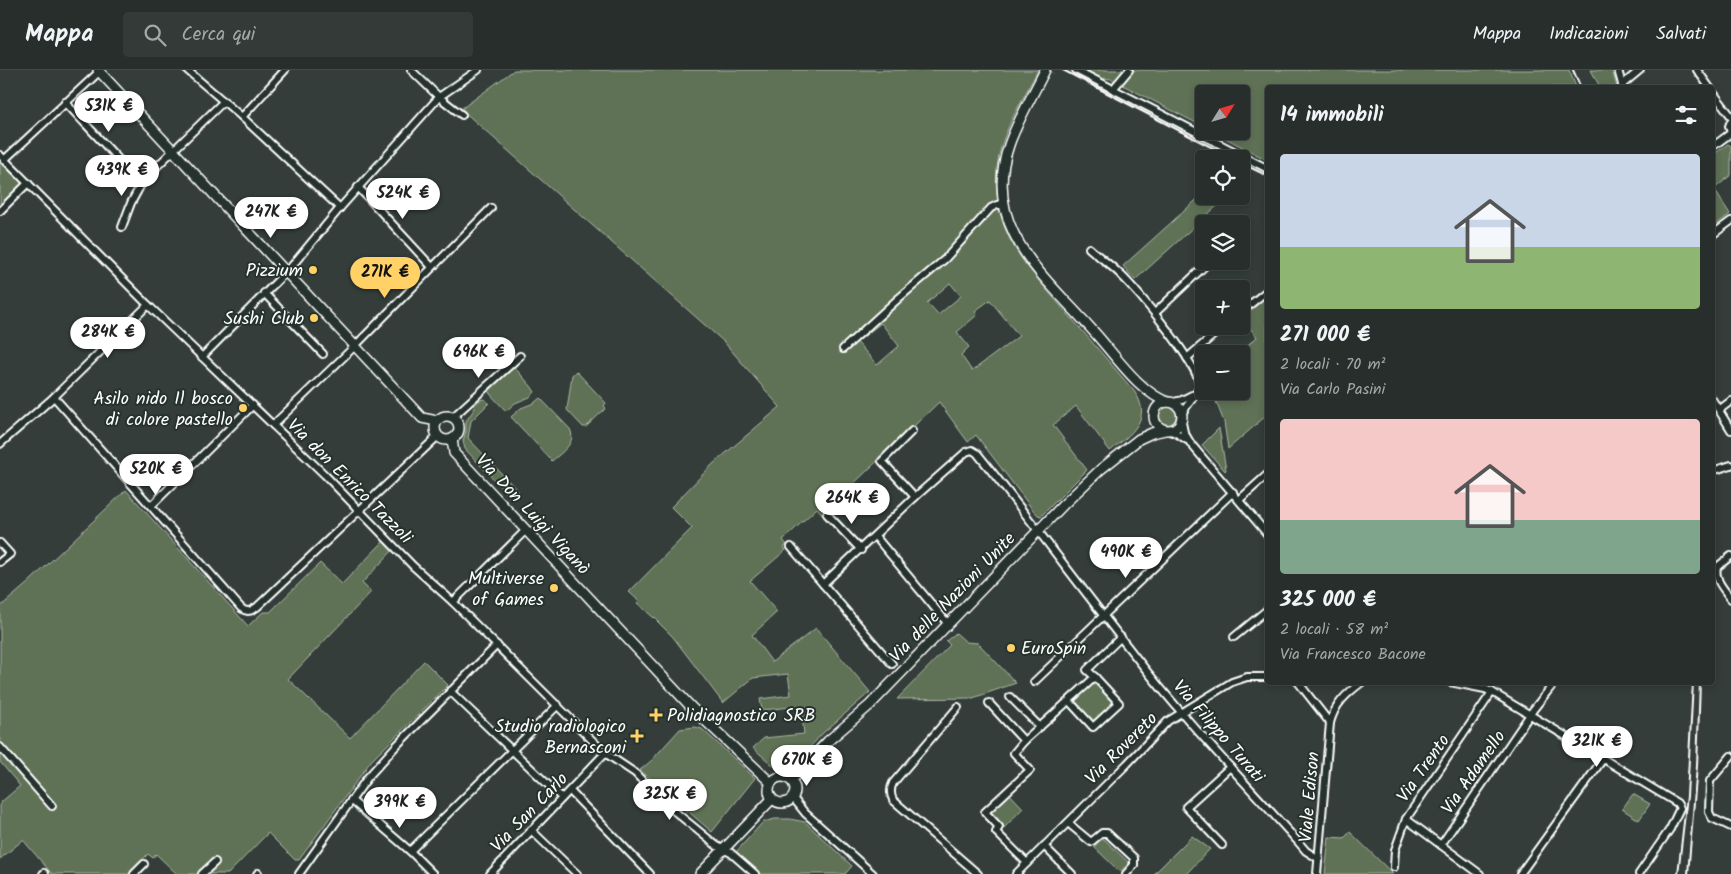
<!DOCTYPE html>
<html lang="it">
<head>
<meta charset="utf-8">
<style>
	body { margin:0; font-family:Kalam,sans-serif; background:#333a38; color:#f1f3f6; height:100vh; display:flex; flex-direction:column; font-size:19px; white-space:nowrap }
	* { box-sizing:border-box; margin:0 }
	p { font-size:16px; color:#a4a8a9 }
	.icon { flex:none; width:28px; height:28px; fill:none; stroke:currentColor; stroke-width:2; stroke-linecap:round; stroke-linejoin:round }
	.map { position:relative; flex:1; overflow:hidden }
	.panel { position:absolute; left:1265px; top:15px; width:450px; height:600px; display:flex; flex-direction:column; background:#272e2c; border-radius:5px; box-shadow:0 2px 8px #0003,0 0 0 1px #434a48 }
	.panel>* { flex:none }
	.needle { width:32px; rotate:53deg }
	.fabs { position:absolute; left:1195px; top:15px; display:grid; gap:10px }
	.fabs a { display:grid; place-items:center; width:55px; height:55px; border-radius:5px; background:#272e2c; box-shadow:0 2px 8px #0003,0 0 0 1px #434a48; font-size:25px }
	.price { position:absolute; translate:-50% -42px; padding:0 11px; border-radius:18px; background:#fff; color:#222; font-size:16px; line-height:32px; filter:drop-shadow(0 1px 2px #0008) }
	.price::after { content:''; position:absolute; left:50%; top:30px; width:15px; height:11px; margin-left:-8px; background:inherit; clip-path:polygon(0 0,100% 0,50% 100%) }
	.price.current { background:#ffd166; color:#111 }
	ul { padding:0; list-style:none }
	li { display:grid; align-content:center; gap:10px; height:265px; padding:0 15px }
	li span { display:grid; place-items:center; height:155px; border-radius:5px; color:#555 }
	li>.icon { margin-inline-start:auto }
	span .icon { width:90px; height:90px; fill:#fffc; stroke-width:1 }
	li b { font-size:21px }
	h2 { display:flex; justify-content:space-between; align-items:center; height:60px; padding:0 15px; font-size:21px }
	header { display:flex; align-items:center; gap:30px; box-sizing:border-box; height:70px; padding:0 25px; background:#272e2c; border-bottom:1px solid #434a48 }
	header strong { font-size:24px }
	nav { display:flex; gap:28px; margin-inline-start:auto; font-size:18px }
	.search { width:350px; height:45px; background:#333a38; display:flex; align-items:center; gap:12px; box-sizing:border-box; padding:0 18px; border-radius:5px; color:#a4a8a9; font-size:19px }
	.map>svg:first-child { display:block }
</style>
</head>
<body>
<header>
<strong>Mappa</strong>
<div class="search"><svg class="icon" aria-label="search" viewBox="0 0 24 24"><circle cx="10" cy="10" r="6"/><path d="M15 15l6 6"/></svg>Cerca qui</div>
<nav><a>Mappa</a><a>Indicazioni</a><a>Salvati</a></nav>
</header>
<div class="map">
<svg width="1731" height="804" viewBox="0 0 1731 804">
	<rect width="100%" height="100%" fill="#343d3a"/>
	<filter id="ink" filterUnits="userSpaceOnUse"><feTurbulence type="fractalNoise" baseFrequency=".02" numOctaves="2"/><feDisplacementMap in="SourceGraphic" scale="10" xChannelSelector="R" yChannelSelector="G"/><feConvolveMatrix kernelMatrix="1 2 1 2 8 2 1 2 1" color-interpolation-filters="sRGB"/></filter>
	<g filter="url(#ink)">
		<!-- green -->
		<g fill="#5e7255" stroke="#aeb8aa" fill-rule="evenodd">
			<path d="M514 0H1038C1024 27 1003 60 998 90 988 160 1025 195 1067 243 1089 269 1112 295 1134 321 1154 349 1130 365 1110 381L1076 336 1053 355 1087 400 1041 446 1038 445 1033 440 976 365 968 372 939 332 822 444 817 438 783 470 787 475 784 477 786 480 750 511 777 542 752 565 772 592 816 558 870 622 823 663 795 693 789 696 776 698 753 678 764 668 804 664 801 636 762 640 760 629 791 625 788 604 753 608 723 633 673 567 657 551 658 550 655 547 654 548 637 533 639 531 629 522 692 458 671 437 713 394 780 337 724 272 461 39ZM950 213 961 226 938 245 927 233ZM990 230 1019 266 972 301 961 285 969 277 957 262 977 245 975 241ZM881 253 899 276 877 295 857 272Z"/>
			<path d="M1083 0H1569L1576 17 1268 18 1267 90 1212 61H1241V24H1204V57L1111 9 1101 8Z"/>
			<path d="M1591 0H1612L1617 17H1600Z"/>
			<path d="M1728 74 1731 76V105L1714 119 1730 144 1713 157V85Z"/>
			<path d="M0 92 22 113 0 134Z"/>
			<path d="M1204 123V126H1228L1135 210 1123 196Z"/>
			<path d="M1267 226V345L1228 379 1224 352 1212 321H1241V284H1237L1257 267 1241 247Z"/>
			<path d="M514 297 531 316 535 322 530 327 515 333 506 341 490 324 489 321Z"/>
			<path d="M576 301 606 333 604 336 606 338 586 357H583L567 340 572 305Z"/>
			<path d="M540 328 570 359C577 373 562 382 552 391L511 347 521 338 534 333Z"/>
			<path d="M484 329 489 333 471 351 468 368 519 422 512 429 465 379 463 371 466 361V351L475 338 474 335 480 330Z"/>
			<circle cx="1167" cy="346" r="9"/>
			<path d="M1219 358 1226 400 1225 401 1202 375Z"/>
			<path d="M126 420 248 556 263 542H270L320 493 342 514 384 471 393 480 362 513 371 522 288 609 350 668 424 591 448 615 371 691 299 790H295L268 763 228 804H177L156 784 153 788 148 784 129 804H52L23 770 0 789V733L20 716 0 692V537L28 513Z"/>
			<path d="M956 563 966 572 978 573 1016 613 973 628 897 629 950 575 946 571Z"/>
			<path d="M1095 607 1119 633 1093 657 1069 631Z"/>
			<path d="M695 657 702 659 755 708 712 762 640 700 651 691 680 659Z"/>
			<path d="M1007 721 1023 738 1002 760 985 742Z"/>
			<path d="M1633 724 1650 734 1639 750 1622 739Z"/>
			<path d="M775 749H790L805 752 852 796 845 804H760L736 782 763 752Z"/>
			<path d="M1350 762 1393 804H1325L1329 767 1344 768Z"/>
			<path d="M1192 766 1210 779 1186 804H1154Z"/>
			<path d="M1101 769H1104L1129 793 1120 802 1094 777Z"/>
		</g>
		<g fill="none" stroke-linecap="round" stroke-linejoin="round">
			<!-- secondary-tunnel -->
			<path stroke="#48504e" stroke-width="9" stroke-dasharray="9 4.5" stroke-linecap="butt" d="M1050 1 1051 0"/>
			<defs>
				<g id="street">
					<path d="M187 0 242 47 340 138"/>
					<path d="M411 0 439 27 462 45"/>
					<path d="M1076 0 1268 99"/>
					<path d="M1618 0 1623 18"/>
					<path d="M1697 0 1710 18"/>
					<path d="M1622 15 1640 0"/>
					<path d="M1113 19 1129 0"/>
					<path d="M1712 21 1731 46"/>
					<path d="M65 32 136 108 144 109"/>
					<path d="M242 47 285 0"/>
					<path d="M1731 51 1729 56 1731 63"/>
					<path d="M1712 77 1731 63"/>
					<path d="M0 85 148 235 325 405 413 496 453 532 605 683"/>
					<path d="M4 90 99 2"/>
					<path d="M358 117 432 197"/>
					<path d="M0 141 28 113"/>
					<path d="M122 157 131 133 144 109 224 31"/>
					<path d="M1712 165 1731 151"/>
					<path d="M1089 178C1099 187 1111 195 1121 205 1136 219 1203 299 1199 317 1198 324 1185 336 1181 346"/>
					<path d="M264 223 323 284"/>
					<path d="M1241 242 1268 220"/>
					<path d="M1155 243 1210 191"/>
					<path d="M843 279 899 228 945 189 991 138 997 135H1005"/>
					<path d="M202 287 291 197 340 138 439 27 478 0"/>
					<path d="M1187 288 1224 256"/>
					<path d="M54 327 241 538C247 543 251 541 257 537L438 366"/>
					<path d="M1712 329 1731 360"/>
					<path d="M1170 333 1182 330 1192 325"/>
					<path d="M1719 340 1731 331"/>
					<path d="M453 347 520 286"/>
					<path d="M1181 348 1184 362 1191 374 1268 465"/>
					<path d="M273 355 355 276 491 138"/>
					<path d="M1167 360 1176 363 1187 370"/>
					<path d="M912 361 882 391 915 427"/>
					<path d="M0 374 54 327 148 235"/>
					<path d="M1712 401 1731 395"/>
					<path d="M1239 430 1268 404"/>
					<path d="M151 436 253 335"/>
					<path d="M827 444 861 480"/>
					<path d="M875 466 948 554"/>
					<path d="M0 473 10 484 0 492"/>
					<path d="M791 477 892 594"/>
					<path d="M1731 486 1717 497C1714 510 1724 519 1731 529"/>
					<path d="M823 514 915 427 966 382 972 380 977 383C1031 450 1082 519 1135 586 1186 652 1245 712 1300 774L1306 781 1319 789"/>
					<path d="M453 532 526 460"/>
					<path d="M1234 567 1268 539"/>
					<path d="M1034 612 1233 422"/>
					<path d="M1298 612 1330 653"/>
					<path d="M1450 612 1485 619 1492 622 1677 733 1680 738 1670 759 1639 804"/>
					<path d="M450 621 562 728"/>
					<path d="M1010 627 1040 657"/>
					<path d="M1069 631 1093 657 1119 633 1095 607"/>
					<path d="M989 633 1024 671 1095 607 1087 600 1121 567"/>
					<path d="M958 637 893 713C890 719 890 724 893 730L978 804"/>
					<path d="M1024 671 1014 683 1030 700 985 742 999 757 996 762 1027 793"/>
					<path d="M0 677 52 736"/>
					<path d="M1731 686 1710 711 1709 742 1712 748 1731 757"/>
					<path d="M570 721 650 804"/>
					<path d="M793 728 805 743 873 804"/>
					<path d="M351 730 410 781 433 804"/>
					<path d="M1406 749 1480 804"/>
					<path d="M1068 753 1091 772 1102 763H1107L1134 788V795L1126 804"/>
					<path d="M531 760 577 804"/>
					<path d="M1222 775 1186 737 1230 697"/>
					<path d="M1441 775 1533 640 1555 612"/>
					<path d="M1044 776 1072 804"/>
					<path d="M410 781 558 635"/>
					<path d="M1394 797 1395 780 1406 749 1492 622"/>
					<path d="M43 804 44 803 45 804"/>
					<path d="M134 804 144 794"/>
					<path d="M202 804 215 792"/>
					<path d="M257 804 258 803"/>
					<path d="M299 804 368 707 396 676 497 575"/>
					<path d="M490 804 605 683 635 703 662 731 717 776 731 783 755 804"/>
					<path d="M1016 804 1127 694 1168 651 1232 612 1247 607H1268"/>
					<path d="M1317 804 1330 653C1335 634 1346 624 1362 612"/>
					<path d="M1520 804 1603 689"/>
				</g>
				<g id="secondary">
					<path d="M98 0 422 348 437 351"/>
					<path d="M1045 0C1033 25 1018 49 1009 75 980 159 1047 208 1095 263 1114 284 1141 324 1168 332"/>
					<circle cx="1168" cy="346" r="14"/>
					<circle cx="447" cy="358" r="12"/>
					<path d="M452 369 454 383 692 638 770 712"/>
					<circle cx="782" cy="720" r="13"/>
					<path d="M791 710 828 671 870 635 1064 434 1101 399 1139 369 1152 363 1165 360"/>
					<path d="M700 804 772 729"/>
				</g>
			</defs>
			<!-- street casing -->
			<use href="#street" stroke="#fff" stroke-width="10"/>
			<!-- secondary casing -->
			<use href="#secondary" stroke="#fff" stroke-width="12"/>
			<!-- street -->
			<use href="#street" stroke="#26332d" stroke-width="6"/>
			<!-- secondary -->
			<use href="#secondary" stroke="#26332d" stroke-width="9"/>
			<!-- rail -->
			<g stroke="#fff" stroke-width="2">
				<path d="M1063 0 1234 89"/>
				<path d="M1573 0 1581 18"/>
				<path d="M1241 93 1268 106"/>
				<path d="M1678 804 1687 726 1693 612"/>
				<path d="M1688 804 1697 696 1700 612"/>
			</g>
		</g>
	</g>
	<!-- markers -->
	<g fill="#ffd166" stroke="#26332d" stroke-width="2">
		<circle cx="313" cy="200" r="5"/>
		<circle cx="314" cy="248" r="5"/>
		<circle cx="243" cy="338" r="5"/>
		<circle cx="554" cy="518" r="5"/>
		<circle cx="1011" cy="578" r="5"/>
		<path d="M653.5 637.5h5v5h5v5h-5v5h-5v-5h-5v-5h5z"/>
		<path d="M634.5 658.5h5v5h5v5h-5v5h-5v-5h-5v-5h5z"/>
	</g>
	<g text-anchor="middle" stroke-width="4" stroke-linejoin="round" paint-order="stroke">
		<!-- poi labels -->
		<g font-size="18" fill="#fff" stroke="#26332d" text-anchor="end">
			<text x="303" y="206">Pizzium</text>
			<text x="304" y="254">Sushi Club</text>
			<text x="233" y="334">Asilo nido Il bosco<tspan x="233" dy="21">di colore pastello</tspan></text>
			<text x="544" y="514">Multiverse<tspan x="544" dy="21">of Games</tspan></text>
			<text x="1021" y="584" text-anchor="start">EuroSpin</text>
			<text x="667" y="651" text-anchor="start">Polidiagnostico SRB</text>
			<text x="626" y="662">Studio radiologico<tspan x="626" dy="21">Bernasconi</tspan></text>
		</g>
		<!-- street labels -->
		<g font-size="18" fill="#fff" stroke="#26332d">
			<text transform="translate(350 411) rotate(45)" y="6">Via don Enrico Tazzoli</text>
			<text transform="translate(533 444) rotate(47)" y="6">Via Don Luigi Viganò</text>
			<text transform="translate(952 527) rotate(-46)" y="6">Via delle Nazioni Unite</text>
			<text transform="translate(1219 661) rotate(49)" y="6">Via Filippo Turati</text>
			<text transform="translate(1121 678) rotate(-45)" y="6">Via Rovereto</text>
			<text transform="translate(1423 698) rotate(-55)" y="6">Via Trento</text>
			<text transform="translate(1473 702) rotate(-55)" y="6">Via Adamello</text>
			<text transform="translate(1309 727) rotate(-85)" y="6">Viale Edison</text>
			<text transform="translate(529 742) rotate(-46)" y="6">Via San Carlo</text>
		</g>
	</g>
</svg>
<div class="fabs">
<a><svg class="needle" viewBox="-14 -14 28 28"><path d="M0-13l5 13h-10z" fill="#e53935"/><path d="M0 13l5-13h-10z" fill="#a4a8a9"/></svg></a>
<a><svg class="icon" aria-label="locate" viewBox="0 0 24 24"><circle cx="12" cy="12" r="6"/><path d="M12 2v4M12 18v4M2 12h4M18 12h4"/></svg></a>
<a><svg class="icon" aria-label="layers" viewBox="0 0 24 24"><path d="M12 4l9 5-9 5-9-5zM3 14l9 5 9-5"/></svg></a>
<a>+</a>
<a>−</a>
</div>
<b class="price" style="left:109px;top:63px">531K €</b>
<b class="price" style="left:122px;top:127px">439K €</b>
<b class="price" style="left:403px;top:150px">524K €</b>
<b class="price" style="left:271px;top:169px">247K €</b>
<b class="price current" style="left:385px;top:229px">271K €</b>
<b class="price" style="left:108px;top:289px">284K €</b>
<b class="price" style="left:479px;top:309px">696K €</b>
<b class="price" style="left:156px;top:426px">520K €</b>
<b class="price" style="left:852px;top:455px">264K €</b>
<b class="price" style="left:1126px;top:509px">490K €</b>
<b class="price" style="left:1597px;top:698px">321K €</b>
<b class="price" style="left:807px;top:717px">670K €</b>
<b class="price" style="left:670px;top:751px">325K €</b>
<b class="price" style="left:400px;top:759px">399K €</b>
<section class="panel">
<h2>14 immobili<svg class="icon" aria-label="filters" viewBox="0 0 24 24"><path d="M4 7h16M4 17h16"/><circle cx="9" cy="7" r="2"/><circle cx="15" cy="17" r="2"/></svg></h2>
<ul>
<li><span style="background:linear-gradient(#c9d6e8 60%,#8fb573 0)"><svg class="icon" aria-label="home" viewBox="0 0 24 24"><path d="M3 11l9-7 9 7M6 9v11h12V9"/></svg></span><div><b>271 000 €</b><p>2 locali · 70 m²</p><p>Via Carlo Pasini</p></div></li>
<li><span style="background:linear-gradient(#f6c9c9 65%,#7fa58c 0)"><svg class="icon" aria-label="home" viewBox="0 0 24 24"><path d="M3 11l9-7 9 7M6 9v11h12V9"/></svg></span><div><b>325 000 €</b><p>2 locali · 58 m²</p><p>Via Francesco Bacone</p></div></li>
</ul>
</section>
</div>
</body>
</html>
